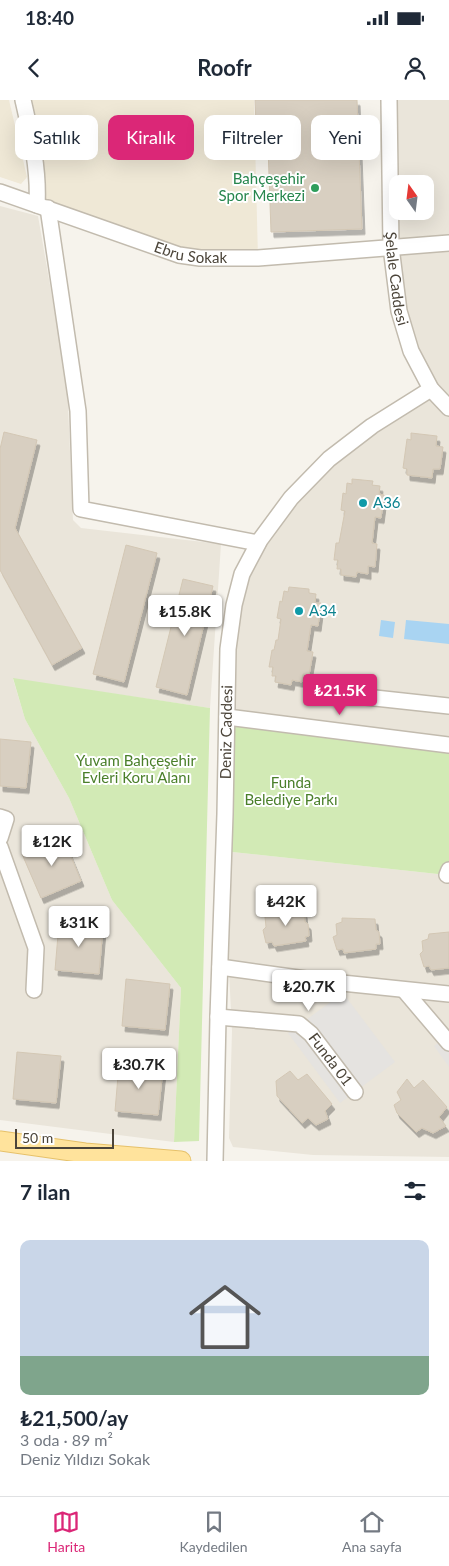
<!DOCTYPE html>
<html lang="tr">
<head>
<meta charset="utf-8">
<style>
	body { margin:0; font-family:Lato,sans-serif; background:#f2f2f3; color:#1f2937; height:100vh; display:flex; flex-direction:column; font-size:19px; white-space:nowrap }
	* { box-sizing:border-box; margin:0 }
	p { font-size:16px; color:#747a83 }
	.icon { flex:none; width:28px; height:28px; fill:none; stroke:currentColor; stroke-width:2; stroke-linecap:round; stroke-linejoin:round }
	.map { position:relative; height:1061px; overflow:hidden }
	.side { display:flex; flex-direction:column; background:#fff; flex:1 }
	.side>* { flex:none }
	.banner { position:absolute; left:15px; top:15px; width:420px; height:45px; display:flex; gap:10px }
	.needle { width:32px; rotate:346deg }
	.buttons { position:absolute; left:389px; top:75px; display:grid; gap:10px }
	.buttons a { display:grid; place-items:center; width:45px; height:45px; border-radius:10px; background:#fff; box-shadow:0 5px 20px #0002; font-size:25px }
	.scale { position:absolute; left:15px; bottom:12px; width:99px; box-sizing:border-box; padding-left:5px; border:2px solid #4b4439; border-top:0; font-size:14px; line-height:18px; white-space:nowrap; color:#4b4439; -webkit-text-stroke:4px #fff; paint-order:stroke }
	.price { position:absolute; translate:-50% -42px; padding:0 11px; border-radius:5px; background:#fff; color:#222; font-size:16px; line-height:32px; filter:drop-shadow(0 1px 2px #0008) }
	.price::after { content:''; position:absolute; left:50%; top:30px; width:15px; height:11px; margin-left:-8px; background:inherit; clip-path:polygon(0 0,100% 0,50% 100%) }
	.price.active { background:#db2777; color:#fff }
	ul { padding:0; list-style:none }
	li { display:grid; align-content:center; gap:10px; height:265px; padding:0 20px }
	li+li { border-top:1px solid #e0e1e3 }
	li span { display:grid; place-items:center; height:155px; border-radius:10px; color:#555 }
	li>.icon { margin-inline-start:auto }
	span .icon { width:90px; height:90px; fill:#fffc; stroke-width:1 }
	li b { font-size:21px }
	h2 { display:flex; justify-content:space-between; align-items:center; height:60px; padding:0 20px; font-size:21px }
	.pill { padding:0 18px; border-radius:10px; background:#fff; box-shadow:0 5px 20px #0002; font-size:18px; line-height:45px }
	.pill.active { background:#db2777; color:#fff }
	.status { display:flex; justify-content:space-between; align-items:center; height:35px; padding:0 25px; background:#fff; direction:ltr }
	.status svg { height:14px; fill:currentColor }
	header { display:flex; justify-content:space-between; align-items:center; height:65px; padding:0 20px; background:#fff; font-size:22px; font-weight:700 }
	.tab-bar { display:flex; justify-content:space-around; align-items:center; height:70px; border-top:1px solid #e0e1e3; background:#fff; font-size:14px; color:#747a83 }
	.tab-bar a { display:grid; justify-items:center; gap:2px }
	.tab-bar .active { color:#db2777 }
	.map>svg:first-child { display:block }
</style>
</head>
<body>
<div class="status"><b>18:40</b><svg viewBox="0 0 49 12"><path d="M0 12V9h3v3zM5 12V6h3v6zM10 12V3h3v9zM15 12V0h3v12zM26 1h20v11H26zM47 4h2v5h-2z"/></svg></div>
<header><svg class="icon" aria-label="back" viewBox="0 0 24 24"><path d="M15 5l-7 7 7 7"/></svg>Roofr<svg class="icon" aria-label="person" viewBox="0 0 24 24"><circle cx="12" cy="8" r="4"/><path d="M4 21q1-7 8-7t8 7"/></svg></header>
<div class="map">
<svg width="449" height="1061" viewBox="0 0 449 1061">
	<defs>
		<filter id="shadow"><feDropShadow dx="3" dy="5.5" stdDeviation="0" flood-color="#0004"/></filter>
	</defs>
	<rect width="100%" height="100%" fill="#f6f3ec"/>
	<!-- residential -->
	<g fill="#eae5da" fill-rule="evenodd">
		<path d="M389 0H449V645L227 617 242 474 291 398 431 289 399 211ZM398 84H425V111H398Z"/>
		<path d="M0 106 38 116 67 283 73 420 81 428 221 444 210 608 13 579 25 619 69 698 112 800 181 888 174 1042 0 1020Z"/>
		<path d="M223 751 447 775 449 770V1057L313 1055 233 1047 229 1038 232 931Z"/>
	</g>
	<!-- education -->
	<g fill="#efe8d6">
		<path d="M0 0H9L27 77 21 84 0 77Z"/>
		<path d="M23 0H254L258 158H200L37 105Z"/>
	</g>
	<!-- green -->
	<g fill="#d2eab5">
		<path d="M13 578 210 608 199 1041 174 1042 181 888 112 800 69 698 25 619Z"/>
		<path d="M227 617 449 645V770L447 775 223 751Z"/>
	</g>
	<!-- parking -->
	<g fill="#e5e3e0">
		<path d="M343 893 395 962 340 1003 288 933Z"/>
		<path d="M449 935V967L434 946Z"/>
	</g>
	<!-- water -->
	<g fill="#a9d4f2">
		<path d="M381 520 395 522 393 538 379 536Z"/>
		<path d="M406 520 449 524V544L404 539Z"/>
	</g>
	<!-- building -->
	<g fill="#d8cfc1" stroke="#d3c7b4" filter="url(#shadow)">
		<path d="M255 0H357L362 129 271 132 268 47 257 48Z"/>
		<path d="M4 332 37 340 15 428 82 548 52 565 0 470V349Z"/>
		<path d="M411 333 437 336 436 346 443 347 440 369H433L432 378 407 375V369L403 368 407 339 411 340Z"/>
		<path d="M352 379 373 381 372 385 380 386 379 394 384 395 381 418 375 417 372 443 377 444 375 467 368 466V474L357 472 356 477 341 475V469H337L338 460H334L336 443H339L345 411 341 410 343 393 346 394 347 383 352 384Z"/>
		<path d="M126 445 157 453 124 582 93 574Z"/>
		<path d="M183 479 213 486 187 595 156 587Z"/>
		<path d="M289 487 309 489V493L316 494 315 503H321L318 526 311 525 307 551 313 552 309 575 303 574 302 582 292 580 291 585 275 582 276 576H272L273 567H269L272 550H274L276 540H278L281 519 277 518 280 501 282 502 284 491 288 492Z"/>
		<path d="M0 639 31 642 26 688 0 686Z"/>
		<path d="M63 737 81 781 41 798 22 754Z"/>
		<path d="M298 807V812H304L305 822 308 824 309 836 305 837 306 841 274 846 272 842 266 843 263 830 266 827 265 817 271 815V810Z"/>
		<path d="M342 818 375 819 376 830 379 832 380 844H376V849L344 853 343 849 337 850 333 837 337 835 336 824 342 822Z"/>
		<path d="M59 823 103 827 99 874 55 870Z"/>
		<path d="M449 832V868L431 870 429 866 424 867 420 854 423 851 422 841 428 839 429 834Z"/>
		<path d="M126 879 170 884 165 930 122 926Z"/>
		<path d="M17 952 61 956 56 1003 13 999Z"/>
		<path d="M119 964 163 969 158 1015 115 1011Z"/>
		<path d="M290 971 298 980 307 974 332 1004 325 1011 328 1019 316 1025 308 1018 302 1023 277 996 276 981Z"/>
		<path d="M407 979 414 988 423 980 447 1007 439 1017 446 1026 433 1033 422 1028 416 1032 397 1013 394 1005 401 1000 397 992Z"/>
	</g>
	<g fill="none" stroke-linecap="round" stroke-linejoin="round">
		<defs>
			<g id="minor">
				<path d="M23 0C31 35 39 69 37 105"/>
				<path id="s1" d="M389 0 391 147 399 211 411 251 431 289 449 308"/>
				<path id="s2" d="M0 92 179 155 200 158H258L449 143"/>
				<path d="M48 108 78 311 81 409 258 443"/>
				<path d="M338 594 449 606"/>
				<path d="M227 617 449 645"/>
				<path d="M0 717 6 719 0 738"/>
				<path d="M0 747 36 848 34 890"/>
				<path d="M447 775 449 770"/>
				<path d="M220 867 313 880 449 894"/>
				<path d="M404 890 449 943"/>
				<path id="s3" d="M218 917 299 924 311 934 355 992"/>
				<path id="s4" d="M215 1061 218 917 225 714 228 549 234 505 242 474 260 440 291 398 329 359 372 326 431 289"/>
			</g>
			<path id="major" d="M0 1041 85 1053 181 1061"/>
		</defs>
		<!-- minor casing -->
		<use href="#minor" stroke="#c2bbae" stroke-width="18"/>
		<!-- major casing -->
		<use href="#major" stroke="#e6c16a" stroke-width="21"/>
		<!-- minor -->
		<use href="#minor" stroke="#fff" stroke-width="15"/>
		<!-- major -->
		<use href="#major" stroke="#ffe39c" stroke-width="19"/>
	</g>
	<!-- markers -->
	<circle fill="#2e9e5b" stroke="#fff" stroke-width="2" cx="315" cy="88" r="5"/>
	<g fill="#0f9aa8" stroke="#fff" stroke-width="2">
		<circle cx="363" cy="403" r="5"/>
		<circle cx="299" cy="511" r="5"/>
	</g>
	<g text-anchor="middle" stroke-width="4" stroke-linejoin="round" paint-order="stroke">
		<!-- leisure labels -->
		<g font-size="15" fill="#27864d" stroke="#fff" text-anchor="end">
			<text x="305" y="84">Bahçeşehir<tspan x="305" dy="17">Spor Merkezi</tspan></text>
		</g>
		<!-- street labels -->
		<g font-size="15" fill="#4b4439" stroke="#fff">
			<text dy="5" stroke="none"><textPath href="#s2" startOffset="201">Ebru Sokak</textPath></text>
			<text dy="5" stroke="none"><textPath href="#s1" startOffset="179">Şelale Caddesi</textPath></text>
			<text dy="5" stroke="none"><textPath href="#s4" startOffset="429">Deniz Caddesi</textPath></text>
			<text dy="5" stroke="none"><textPath href="#s3" startOffset="129">Funda 01</textPath></text>
		</g>
		<!-- culture labels -->
		<g font-size="15" fill="#0d838f" stroke="#fff" text-anchor="start">
			<text x="373" y="408">A36</text>
			<text x="309" y="516">A34</text>
		</g>
		<!-- park labels -->
		<g font-size="15" fill="#4a7f2a" stroke="#fff">
			<text x="136" y="666">Yuvam Bahçeşehir<tspan x="136" dy="17">Evleri Koru Alanı</tspan></text>
			<text x="291" y="688">Funda<tspan x="291" dy="17">Belediye Parkı</tspan></text>
		</g>
	</g>
</svg>
<div class="buttons">
<a><svg class="needle" viewBox="-14 -14 28 28"><path d="M0-13l5 13h-10z" fill="#e53935"/><path d="M0 13l5-13h-10z" fill="#747a83"/></svg></a>
</div>
<div class="scale">50 m</div>
<b class="price" style="left:185px;top:537px">₺15.8K</b>
<b class="price active" style="left:340px;top:616px">₺21.5K</b>
<b class="price" style="left:52px;top:767px">₺12K</b>
<b class="price" style="left:286px;top:827px">₺42K</b>
<b class="price" style="left:79px;top:848px">₺31K</b>
<b class="price" style="left:309px;top:912px">₺20.7K</b>
<b class="price" style="left:139px;top:990px">₺30.7K</b>
<div class="banner">
<a class="pill">Satılık</a>
<a class="pill active">Kiralık</a>
<a class="pill">Filtreler</a>
<a class="pill">Yeni</a>
</div>
</div>
<section class="side">
<h2>7 ilan<svg class="icon" aria-label="filters" viewBox="0 0 24 24"><path d="M4 7h16M4 17h16"/><circle cx="9" cy="7" r="2"/><circle cx="15" cy="17" r="2"/></svg></h2>
<ul>
<li><span style="background:linear-gradient(#c9d6e8 75%,#7fa58c 0)"><svg class="icon" aria-label="home" viewBox="0 0 24 24"><path d="M3 11l9-7 9 7M6 9v11h12V9"/></svg></span><div><b>₺21,500/ay</b><p>3 oda · 89 m²</p><p>Deniz Yıldızı Sokak</p></div></li>
</ul>
</section>
<nav class="tab-bar">
<a class="active"><svg class="icon" aria-label="map" viewBox="0 0 24 24"><path d="M3 6l6-2 6 2 6-2v14l-6 2-6-2-6 2zM9 4v14M15 6v14"/></svg>Harita</a>
<a><svg class="icon" aria-label="saved" viewBox="0 0 24 24"><path d="M7 4h10v16l-5-4-5 4z"/></svg>Kaydedilen</a>
<a><svg class="icon" aria-label="home" viewBox="0 0 24 24"><path d="M3 11l9-7 9 7M6 9v11h12V9"/></svg>Ana sayfa</a>
</nav>
</body>
</html>
